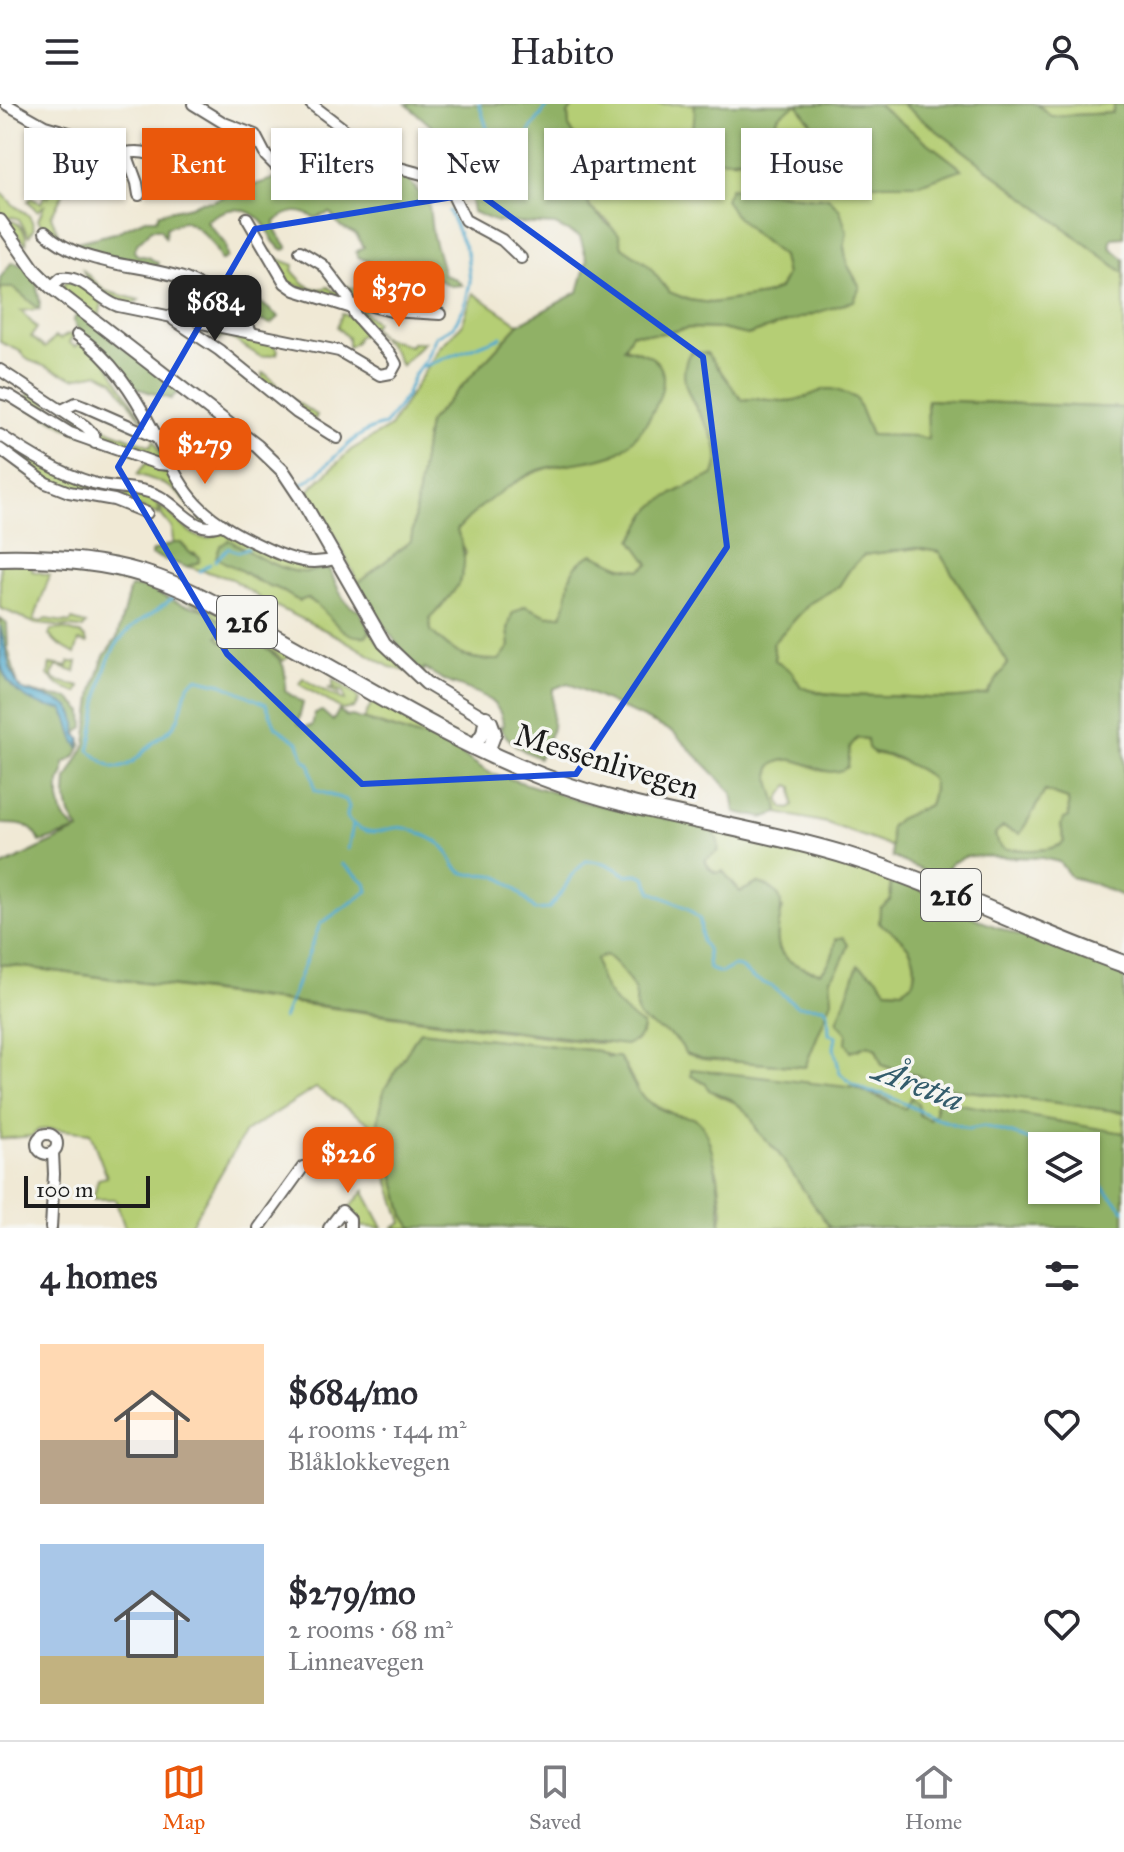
<!DOCTYPE html>
<html lang="en">
<head>
<meta charset="utf-8">
<style>
	body { margin:0; font-family:"IM FELL Great Primer",serif; background:#f2f2f3; color:#2b2b33; height:100vh; display:flex; flex-direction:column; font-size:30px; white-space:nowrap }
	* { box-sizing:border-box; margin:0 }
	p { font-size:26px; color:#7c7c81 }
	.icon { flex:none; width:44px; height:44px; fill:none; stroke:currentColor; stroke-width:2; stroke-linecap:round; stroke-linejoin:round }
	.map { position:relative; height:1124px; overflow:hidden }
	.sheet { display:flex; flex-direction:column; background:#fff; flex:1 }
	.sheet>* { flex:none }
	.hud { position:absolute; left:24px; top:24px; width:1076px; height:72px; display:flex; gap:16px }
	.controls { position:absolute; left:1028px; top:1028px; display:grid; gap:16px }
	.controls a { display:grid; place-items:center; width:72px; height:72px; border-radius:0px; background:#fff; box-shadow:0 2px 6px #0004; font-size:40px }
	.scale { position:absolute; left:24px; bottom:20px; width:126px; box-sizing:border-box; padding-left:8px; border:4px solid #1c1c1c; border-top:0; font-size:22px; line-height:28px; white-space:nowrap; color:#1c1c1c; -webkit-text-stroke:6px #f6f6f2; paint-order:stroke }
	.price { position:absolute; translate:-50% -68px; padding:0 18px; border-radius:16px; background:#ea580c; color:#fff; font-size:26px; line-height:52px; filter:drop-shadow(0 2px 4px #0008) }
	.price::after { content:''; position:absolute; left:50%; top:48px; width:24px; height:18px; margin-left:-12px; background:inherit; clip-path:polygon(0 0,100% 0,50% 100%) }
	.price.active { background:#222; color:#fff }
	ul { padding:0; list-style:none }
	li { display:flex; align-items:center; gap:24px; height:200px; padding:0 40px }
	li span { display:grid; place-items:center; flex:none; width:224px; height:160px; border-radius:0px; color:#555 }
	li>.icon { margin-inline-start:auto }
	span .icon { width:96px; height:96px; fill:#fffc; stroke-width:1 }
	li b { font-size:34px }
	h2 { display:flex; justify-content:space-between; align-items:center; height:96px; padding:0 40px; font-size:34px }
	.chip { padding:0 28px; border-radius:0px; background:#fff; box-shadow:0 2px 6px #0004; font-size:28px; line-height:72px }
	.chip.active { background:#ea580c; color:#fff }
	header { display:flex; justify-content:space-between; align-items:center; height:104px; padding:0 40px; background:#fff; font-size:36px; font-weight:600 }
	.tabs { display:flex; justify-content:space-around; align-items:center; height:112px; border-top:2px solid #e1e1e2; background:#fff; font-size:22px; color:#7c7c81 }
	.tabs a { display:grid; justify-items:center; gap:4px }
	.tabs .active { color:#ea580c }
	.map>svg:first-child { display:block }
</style>
</head>
<body>
<header><svg class="icon" aria-label="menu" viewBox="0 0 24 24"><path d="M4 6h16M4 12h16M4 18h16"/></svg>Habito<svg class="icon" aria-label="person" viewBox="0 0 24 24"><circle cx="12" cy="8" r="4"/><path d="M4 21q1-7 8-7t8 7"/></svg></header>
<div class="map">
<svg width="1124" height="1124" viewBox="0 0 1124 1124">
	<rect width="100%" height="100%" fill="#f6f6f2"/>
	<filter id="ink" filterUnits="userSpaceOnUse"><feTurbulence type="fractalNoise" baseFrequency=".0125" numOctaves="2"/><feDisplacementMap in="SourceGraphic" scale="16" xChannelSelector="R" yChannelSelector="G"/><feConvolveMatrix kernelMatrix="1 2 1 2 8 2 1 2 1" color-interpolation-filters="sRGB"/></filter>
	<filter id="wash" filterUnits="userSpaceOnUse"><feTurbulence type="fractalNoise" baseFrequency=".006" numOctaves="4" result="noise"/><feDisplacementMap in="SourceGraphic" scale="32" xChannelSelector="R" yChannelSelector="G"/><feGaussianBlur stdDeviation="1.8" result="paint"/><feColorMatrix in="noise" values="0 0 0 0 0 0 0 0 0 0 0 0 0 0 0 0 0 1.4 0 .05"/><feComposite in="paint" operator="in"/></filter>
	<g filter="url(#wash)">
		<rect width="100%" height="100%" fill="#f0e9d5"/>
		<!-- green -->
		<g fill="#b5ce74" stroke="#687548" stroke-width="2" fill-rule="evenodd">
			<path d="M575 0H694L696 14 692 29 731 57 758 52 767 38 779 11 797 0 821 34 859 50 961 65 877 0H902L1124 169V304L927 296 929 335 915 332 871 331 856 295C818 276 828 289 795 296 777 300 760 292 742 296L730 283 718 262 686 276C690 314 730 330 715 370 696 380 660 392 648 409 642 418 639 427 632 436L649 459 640 466 621 463 593 450 567 488V500L562 511 548 512 508 525 510 542 500 556C467 557 454 550 431 527L430 514 440 504 466 449 456 426C478 401 516 373 548 364 570 358 593 356 615 350L663 281C659 253 649 250 624 243L632 229 658 230 690 224 721 225 748 231 818 208 860 183 847 160 844 143 847 128 840 107 828 93 815 94 784 91 751 127 782 152 786 171 779 185 765 191 711 199 689 196 669 188 647 160 622 143 608 117 590 104 586 92 581 42 569 23 568 10Z"/>
			<path d="M1115 0 1112 9 1051 12 1037 1Z"/>
			<path d="M76 36 93 40C88 54 75 73 76 86L64 88 51 112 62 138 45 125 38 116 44 102 37 107 28 97 31 94 41 99 45 90 48 94 58 74 44 67 51 64 66 70 71 63C71 53 79 45 76 36Z"/>
			<path d="M0 88C7 92 10 99 16 103 27 109 32 112 34 125L29 132 19 115 13 113 6 115 8 119 12 117C22 120 28 132 26 140L0 112Z"/>
			<path d="M271 147 278 155 294 161 292 166C302 178 311 189 328 183L333 187 337 186 346 196 289 179C286 169 276 159 271 147Z"/>
			<path d="M83 166 105 187 139 196 133 200C113 194 88 188 83 166Z"/>
			<path d="M66 177 77 179 102 198 99 215 62 185Z"/>
			<path d="M343 181 392 196 398 195 414 205C391 203 357 201 343 181Z"/>
			<path d="M1 184H14L39 205 21 207 37 224 31 233 45 244 55 233 60 235 69 230 74 232 69 238 75 243 83 237 104 254 150 327 113 276 99 269 74 274 28 256 20 247 0 238Z"/>
			<path d="M473 189 519 220 428 319 411 437 358 479 329 419 308 387 351 346 390 323 440 243 462 221Z"/>
			<path d="M361 204H365L364 209 376 218 372 223 381 233 410 242 412 239 424 238 401 262 393 246 361 213Z"/>
			<path d="M342 210 354 213 367 230 358 232 355 239 348 243V234L337 223Z"/>
			<path d="M194 221 271 238 278 246 277 250 261 253 234 236 222 232 218 236Z"/>
			<path d="M262 269 267 271 293 296 317 311 314 317 262 275Z"/>
			<path d="M31 287 91 331 78 329 43 311 51 308 41 310 21 298 24 294 30 297 31 294 27 292Z"/>
			<path d="M70 305 111 327 151 342 154 336 166 359 98 337Z"/>
			<path d="M9 339 119 387 118 390C104 398 58 384 44 375 30 366 17 354 3 344Z"/>
			<path d="M146 359 170 366 211 419 200 418V411C190 404 185 395 175 387 164 378 150 375 137 370Z"/>
			<path d="M128 389 148 395 151 391 153 392 152 397 158 401 159 411 124 397 123 393Z"/>
			<path d="M160 402C174 410 191 437 208 434 216 432 219 428 227 428L328 464C321 464 316 467 309 468 285 471 249 448 229 436 239 466 245 476 276 484 285 487 291 494 300 497L307 494C318 500 330 508 336 520L370 526 379 540 406 567 390 563 339 533 261 495 232 475 185 462 199 458 196 450 190 449 181 439H173L172 424 162 412Z"/>
			<path d="M917 444 939 448 1008 559 987 591C949 598 924 593 887 592 857 591 830 594 801 583L792 568 775 556 773 539 810 499 839 482 850 465 864 451Z"/>
			<path d="M44 458C119 460 179 486 243 522 259 531 278 538 292 550L283 557C274 546 255 536 241 533 235 540 229 540 221 537L218 532 225 528 227 522 206 506 162 484 38 464 33 459 32 467 50 471 34 516 41 518 46 515 70 519 72 516 86 520 83 524H79L36 520 0 504V459Z"/>
			<path d="M63 525 81 530 86 535 87 539 79 537 75 550 58 540 49 531 51 526Z"/>
			<path d="M69 558H77L75 568 57 562 52 571 54 576 80 583 77 589 58 581 48 571 50 560 68 563Z"/>
			<path d="M303 574C311 580 338 595 345 596L343 587H338L339 591 328 584 337 585 333 582V575L355 590 359 596 354 604 343 606 299 580Z"/>
			<path d="M372 598 391 603 435 629 436 633H420L364 615Z"/>
			<path d="M858 634 867 635 874 650C889 651 897 655 911 661 933 670 938 677 929 701 904 716 892 711 892 743L827 719 778 709C778 691 767 685 770 662 790 649 803 659 823 667ZM789 681 793 683 794 702 790 705 783 704 779 695Z"/>
			<path d="M1045 687 1068 695 1070 713 1061 721 1064 738C1050 750 1022 745 1005 745L997 739 995 730 1002 723 1020 730Z"/>
			<path d="M701 719 890 770 891 796 879 819C903 833 921 849 913 879L902 886 886 885 876 872 858 862 847 929 859 946 867 941 876 945 882 961C899 969 921 967 932 982L1124 1008V1029L935 1002V1009L930 1017 896 1002 887 995 856 984 692 972 706 980 717 991 741 1001 750 1011 758 1028 776 1046 830 1124H720L723 1108 718 1071 703 1023 695 1015 675 1011 651 999 640 990 623 958 599 947 420 927 384 986 377 1024 316 984 245 1028 189 1124H125L115 1095H93L98 1075 107 1073 90 1029 53 1025 38 1026 32 1032 0 1035V860L595 939 634 938 642 930 643 922C617 904 600 887 596 855L606 851C618 860 627 872 634 885 639 894 633 908 641 915 657 928 677 927 685 949L703 955 805 963 832 896 830 874C839 867 838 857 846 848L835 845 827 864 820 868C779 860 770 843 783 804L758 779 740 788C730 774 711 771 705 756L718 747Z"/>
			<path d="M392 1066 404 1112 414 1124H392L402 1119 386 1069Z"/>
			<path d="M365 1086V1090L383 1124 357 1122 350 1103Z"/>
		</g>
		<!-- forest -->
		<g fill="#90b166" stroke="#566641" stroke-width="2" fill-rule="evenodd">
			<path d="M406 0H575L568 10 569 23 581 42 586 92 590 104 619 130 622 143 647 160 669 188 689 196 711 199 765 191 779 185 786 171 782 152 751 127 734 110 725 95 730 84 815 94 828 93 840 106 847 128 844 143 847 160 860 183 854 197 747 231 721 225 690 224 658 230 632 229 624 244C637 247 655 250 661 264 672 288 637 341 614 350 585 362 550 357 524 373 499 388 476 404 457 426 474 468 460 483 430 514L431 527C454 550 467 557 499 556L510 542 508 525 512 510 525 502 548 512 562 511C575 483 559 466 593 450L621 463 640 466 649 460 632 436C639 427 642 418 648 409 659 392 696 380 714 370 733 323 664 295 690 248L707 249 742 296C760 292 777 300 795 296 828 289 818 276 856 294L871 331 915 332 928 335 927 296 1124 304V793L1093 779 1071 773 1059 758 1042 754 967 752 951 759 942 775 892 753 890 723 898 715 929 701C938 676 932 671 910 661 904 658 899 654 892 652 882 650 875 652 868 644L867 635 857 634 850 643 848 663C819 681 801 641 771 662 767 685 778 691 778 709L763 714 735 708 732 688 673 628 568 579 553 585 552 627 539 654C521 646 509 639 499 622L503 623C503 595 474 587 453 580 442 576 433 570 424 564L423 569C395 542 377 512 358 479L411 437 428 319 519 220 578 188 587 156 580 133 555 121 497 118 473 108 462 49ZM917 444 939 448 1008 559 987 590C949 598 924 593 887 592 857 591 830 594 801 583L792 568 775 556 773 539 810 499 839 482 850 465 864 451ZM1045 687 1068 695 1069 713 1064 715 1061 721 1064 738C1050 750 1022 745 1005 745L997 739 995 730 1003 723 1020 730Z"/>
			<path d="M694 0H877L962 65 920 80H858L859 50 821 34 812 19 797 0 779 11 758 52C735 54 698 67 693 32 692 22 696 14 694 0Z"/>
			<path d="M902 0H1037L1051 12 1112 9 1115 0H1124V133L1112 134 1110 143 1124 155V169Z"/>
			<path d="M363 45 410 69 411 79 429 101 432 129 444 171 456 175 462 181 451 182 437 175 403 172 358 153 356 148 364 143 356 130 340 122 330 109 315 114C300 105 288 106 275 118L276 127 288 144 284 146C269 139 271 126 260 116 242 99 225 104 206 117L225 140 227 153 221 157C214 139 201 124 183 117L166 124 165 133 160 125H152L137 140 134 147 137 151 148 153 158 159 157 163 77 145 73 139 115 129 145 115H156L159 109 191 102 199 98 213 97 239 86 285 71 307 80 326 68V60L335 56 349 66 361 68 368 58Z"/>
			<path d="M12 158 25 162 37 177C36 188 42 196 39 205L14 184H2L0 186V174Z"/>
			<path d="M241 183 279 213 271 220 255 215 221 188 226 185 237 192Z"/>
			<path d="M202 189 227 205 244 223 239 224 233 216 208 208 204 214 198 215 195 201 199 190Z"/>
			<path d="M78 209 179 287 171 295 133 283 80 229 73 217Z"/>
			<path d="M229 436C249 448 285 471 309 468 316 467 321 464 328 464 338 479 340 501 359 506L370 527 366 532C338 536 330 506 307 494L300 497C291 494 285 487 276 484 262 481 253 473 240 466 231 461 225 460 216 453L220 442Z"/>
			<path d="M173 439H181L190 449 200 453 199 458 186 463 151 451V448Z"/>
			<path d="M130 483 146 484 181 500 206 506 227 522 225 528 218 532 221 537C229 539 235 540 241 533 251 535 256 539 265 544 284 556 287 563 285 587L303 599 298 619 304 623 312 622 315 609 322 607 333 617 339 606 347 613 352 612 419 633H436L488 668 584 698 708 723C716 731 720 736 718 747L705 756 710 765 716 769 723 767 740 788 758 779C818 795 732 851 820 868 830 862 835 847 836 835L843 833 848 841C845 851 839 867 830 874L832 895 805 963 703 955 685 949C677 927 657 928 641 915 633 908 639 894 634 885 627 872 618 860 606 851L596 855C600 887 618 904 643 922 642 933 636 937 625 941L0 860V763L76 727 40 738C33 719 18 720 0 720V514L7 519 8 545 18 581 23 586 42 591 69 594 83 608 84 623 77 629 82 640 75 653 64 659V669L59 678V696L63 713 77 727 79 726 70 711 66 691 67 675 86 640 93 587 104 552 117 534Z"/>
			<path d="M890 770 981 817 1124 871V1008L932 982C921 967 898 968 882 961L876 945 868 941 851 948 846 938 847 929 837 918 858 861 876 872 886 885 902 886 913 878C921 849 903 833 879 819L880 804 891 796Z"/>
			<path d="M420 927 599 947 609 953H619C628 964 631 980 641 991 648 999 662 1006 673 1010 680 1013 690 1011 697 1016 714 1029 723 1103 720 1124L412 1123 404 1112 391 1061 377 1024 384 986Z"/>
			<path d="M691 965 856 984 905 1005 911 993 918 1000 919 1011 930 1016 935 1009 937 996 1124 1029V1124H830L776 1046 758 1028 750 1011 731 995 709 986 706 980 691 972ZM1086 1042V1086H1042V1042Z"/>
		</g>
		<!-- water -->
		<path fill="#50aace" stroke="#366375" stroke-width="2" d="M0 522 10 564 19 584C43 598 80 589 76 630L81 635 79 643C68 630 73 618 62 605 36 603 6 588 1 560 0 548 0 534 0 522Z"/>
		<g fill="none" stroke-linecap="round" stroke-linejoin="round">
			<!-- stream -->
			<g stroke="#50aace" stroke-width="3">
				<path d="M479 0 490 33 486 59"/>
				<path d="M455 86 464 70 474 62 479 63 503 53 507 38H517L527 34C530 21 542 13 548 0"/>
				<path d="M422 263 501 233"/>
				<path d="M299 382C330 366 350 326 385 321L406 292 414 271 426 255 436 232 453 223 465 202 470 178 467 148 449 107"/>
				<path d="M215 457 228 444 238 448 248 444"/>
				<path d="M200 467 210 460"/>
				<path d="M175 491C160 508 142 512 126 529 96 559 100 608 89 646 119 673 124 667 151 641 158 634 169 628 175 620 186 603 179 589 196 574L222 580 266 600 276 623 299 639 304 655 310 660 315 686 346 696 349 703C346 711 346 714 352 719 375 738 387 720 405 724 415 726 436 736 444 743 451 751 452 763 462 768 472 773 481 769 492 771 509 775 524 794 535 806L548 805 563 787 571 772 586 757C604 756 611 762 626 771L637 770 645 773 652 788 687 804 700 816 702 838 707 845 709 865 721 869 734 862 740 863 753 874 773 883 797 902 824 903 828 908 829 930 836 932 834 944 840 969 852 980 870 988 884 990 935 1014 969 1025 984 1022 1022 1033 1042 1042"/>
				<path d="M348 745 353 721"/>
				<path d="M283 915 320 820 368 787 366 779 342 760"/>
				<path d="M1086 1065 1124 1106"/>
			</g>
		</g>
	</g>
	<g filter="url(#ink)">
		<g fill="none" stroke-linecap="round" stroke-linejoin="round">
			<defs>
				<g id="minor">
					<path d="M6 0 45 22 114 42 126 49 137 79 139 91"/>
					<path d="M193 0 224 19 255 31 266 52 281 67"/>
					<path d="M311 0 392 62 437 74 450 85 465 116 502 136 521 154"/>
					<path d="M126 49C156 43 174 63 194 83"/>
					<path d="M247 114 285 179 295 186 352 204 360 199 391 207 440 210"/>
					<path d="M45 128C80 163 141 159 186 175 200 180 210 189 222 199 235 209 245 214 252 229"/>
					<path d="M51 183 61 174C84 171 97 195 118 202L339 247 380 271 391 269 396 260 391 251 355 211 349 195 323 161 300 147"/>
					<path d="M174 216 219 246 297 309 337 334"/>
					<path d="M77 231C112 255 133 288 153 326 167 351 177 379 197 400 217 421 244 434 270 446 292 456 311 462 335 455"/>
					<path d="M0 266 85 322 94 331 95 339"/>
					<path d="M0 289 10 292 70 329 158 360 170 361"/>
					<path d="M64 305 76 299 84 302 157 334"/>
					<path d="M0 331C29 350 59 369 93 379 116 386 143 381 164 395 182 406 198 432 222 420"/>
					<path d="M0 345 46 379 69 388 114 396 147 409"/>
					<circle cx="47" cy="1040" r="10"/>
					<path d="M51 1124 54 1070 53 1048"/>
					<path d="M259 1124 303 1063"/>
					<path d="M329 1124 342 1107 350 1115V1124"/>
				</g>
				<g id="tertiary">
					<path d="M0 117 35 167 51 183 257 342 283 367 301 394 384 539 426 579 491 618 495 629 487 650"/>
					<path d="M473 644 483 629 486 613"/>
				</g>
				<path id="primary" d="M0 454C49 453 97 456 144 470 193 485 235 512 280 536 367 584 450 637 543 673 640 711 748 721 848 752 942 781 1031 827 1124 860"/>
			</defs>
			<!-- minor casing -->
			<use href="#minor" stroke="#66645d" stroke-width="14"/>
			<!-- tertiary casing -->
			<use href="#tertiary" stroke="#66645d" stroke-width="16"/>
			<!-- primary casing -->
			<use href="#primary" stroke="#66645d" stroke-width="20"/>
			<!-- minor -->
			<use href="#minor" stroke="#fff" stroke-width="10"/>
			<!-- tertiary -->
			<use href="#tertiary" stroke="#fff" stroke-width="12"/>
			<!-- primary -->
			<use href="#primary" stroke="#fff" stroke-width="16"/>
		</g>
	</g>
	<!-- marked area -->
	<path fill="none" stroke="#1d4ed8" stroke-width="6" stroke-linejoin="round" d="M478 89 703 253 727 443 576 670 362 680 227 550 118 363 255 125Z"/>
	<g text-anchor="middle" stroke-width="7" stroke-linejoin="round" paint-order="stroke">
		<!-- shield labels -->
		<g fill="#f6f6f2" stroke="#5d5d5c" stroke-width="2">
			<rect x="217" y="492" width="60" height="52" rx="6"/>
			<rect x="921" y="765" width="60" height="52" rx="6"/>
		</g>
		<g font-size="30" font-weight="bold" fill="#1c1c1c">
			<text x="247" y="528">216</text>
			<text x="951" y="801">216</text>
		</g>
		<!-- street labels -->
		<g font-size="32" fill="#1c1c1c" stroke="#f6f6f2">
			<text transform="translate(607 657) rotate(17)" y="11">Messenlivegen</text>
		</g>
		<!-- water labels -->
		<g font-size="34" font-style="italic" fill="#335c6c" stroke="#f6f6f2">
			<text transform="translate(919 980) rotate(21)" y="12">Åretta</text>
		</g>
	</g>
</svg>
<div class="controls">
<a><svg class="icon" aria-label="layers" viewBox="0 0 24 24"><path d="M12 4l9 5-9 5-9-5zM3 14l9 5 9-5"/></svg></a>
</div>
<div class="scale">100 m</div>
<b class="price" style="left:399px;top:225px">$370</b>
<b class="price active" style="left:215px;top:239px">$684</b>
<b class="price" style="left:205px;top:382px">$279</b>
<b class="price" style="left:348px;top:1091px">$226</b>
<div class="hud">
<a class="chip">Buy</a>
<a class="chip active">Rent</a>
<a class="chip">Filters</a>
<a class="chip">New</a>
<a class="chip">Apartment</a>
<a class="chip">House</a>
</div>
</div>
<section class="sheet">
<h2>4 homes<svg class="icon" aria-label="filters" viewBox="0 0 24 24"><path d="M4 7h16M4 17h16"/><circle cx="9" cy="7" r="2"/><circle cx="15" cy="17" r="2"/></svg></h2>
<ul>
<li><span style="background:linear-gradient(#ffd9b3 60%,#b9a48a 0)"><svg class="icon" aria-label="home" viewBox="0 0 24 24"><path d="M3 11l9-7 9 7M6 9v11h12V9"/></svg></span><div><b>$684/mo</b><p>4 rooms · 144 m²</p><p>Blåklokkevegen</p></div><svg class="icon" aria-label="heart" viewBox="0 0 24 24"><path d="M12 20l-8-8c-3-5 5-10 8-4 3-6 11-1 8 4z"/></svg></li>
<li><span style="background:linear-gradient(#a9c7e8 70%,#c2b280 0)"><svg class="icon" aria-label="home" viewBox="0 0 24 24"><path d="M3 11l9-7 9 7M6 9v11h12V9"/></svg></span><div><b>$279/mo</b><p>2 rooms · 68 m²</p><p>Linneavegen</p></div><svg class="icon" aria-label="heart" viewBox="0 0 24 24"><path d="M12 20l-8-8c-3-5 5-10 8-4 3-6 11-1 8 4z"/></svg></li>
</ul>
</section>
<nav class="tabs">
<a class="active"><svg class="icon" aria-label="map" viewBox="0 0 24 24"><path d="M3 6l6-2 6 2 6-2v14l-6 2-6-2-6 2zM9 4v14M15 6v14"/></svg>Map</a>
<a><svg class="icon" aria-label="saved" viewBox="0 0 24 24"><path d="M7 4h10v16l-5-4-5 4z"/></svg>Saved</a>
<a><svg class="icon" aria-label="home" viewBox="0 0 24 24"><path d="M3 11l9-7 9 7M6 9v11h12V9"/></svg>Home</a>
</nav>
</body>
</html>
